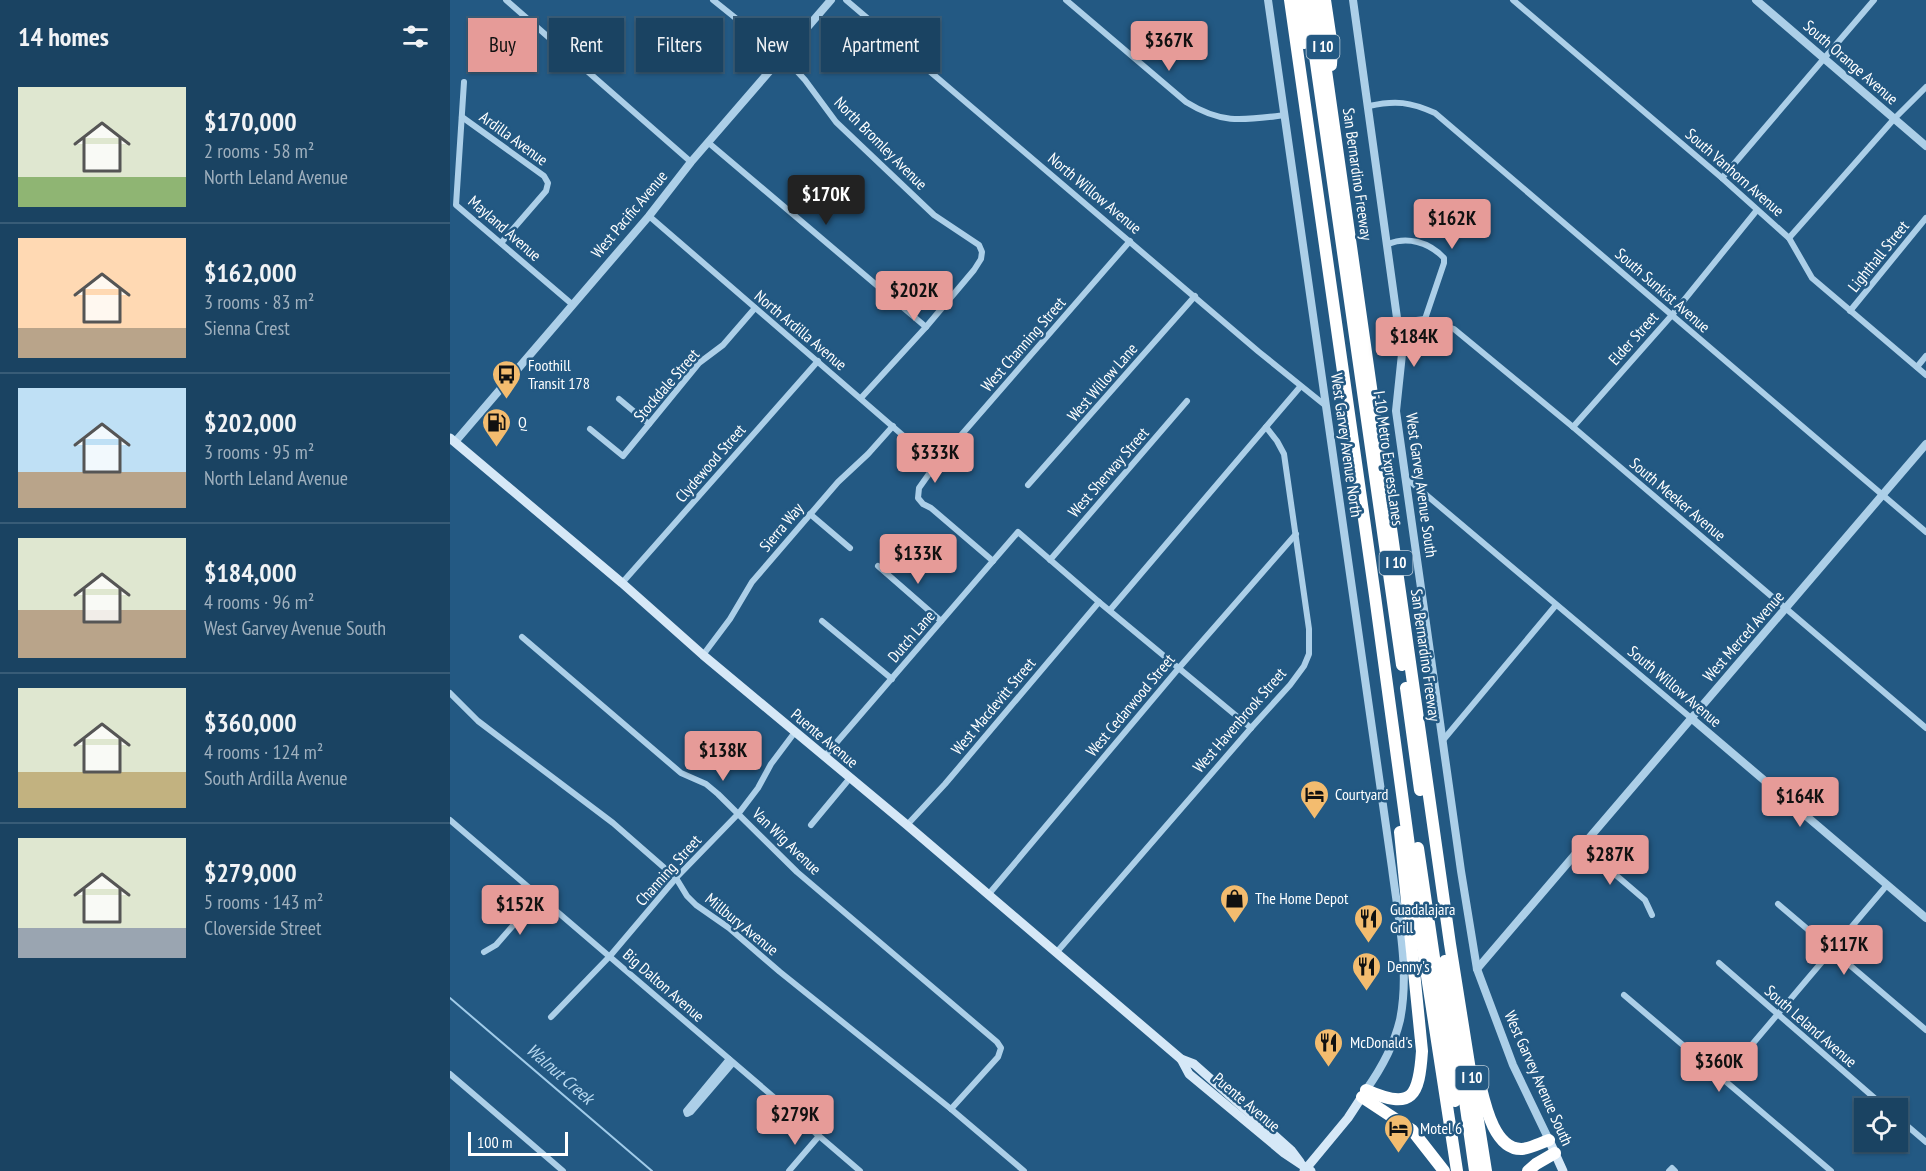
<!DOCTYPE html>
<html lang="en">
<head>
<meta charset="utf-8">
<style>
	body { margin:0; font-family:"PT Sans Narrow",sans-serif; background:#274e6b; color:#f1f3f6; height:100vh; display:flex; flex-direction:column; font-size:22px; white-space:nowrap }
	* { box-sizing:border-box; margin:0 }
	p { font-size:20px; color:#9fb0be }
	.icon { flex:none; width:33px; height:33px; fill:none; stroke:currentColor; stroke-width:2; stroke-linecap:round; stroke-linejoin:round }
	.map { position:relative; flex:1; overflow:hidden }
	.drawer { display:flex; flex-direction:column; background:#1a4362; width:450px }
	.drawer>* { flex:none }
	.hud { position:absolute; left:18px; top:18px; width:570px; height:54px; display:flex; gap:12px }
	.tools { position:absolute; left:1404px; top:1098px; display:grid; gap:12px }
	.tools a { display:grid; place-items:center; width:54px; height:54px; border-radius:0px; background:#1a4362; box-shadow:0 2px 4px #0004,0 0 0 2px #385c77; font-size:30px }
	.scale { position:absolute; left:18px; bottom:15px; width:100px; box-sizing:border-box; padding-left:6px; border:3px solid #fff; border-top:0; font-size:16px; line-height:21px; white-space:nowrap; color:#fff; -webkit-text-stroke:4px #235983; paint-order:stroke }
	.price { position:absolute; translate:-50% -51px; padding:0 14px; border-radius:6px; background:#e69b98; color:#111; font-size:20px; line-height:39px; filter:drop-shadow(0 2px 3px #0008) }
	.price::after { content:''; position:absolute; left:50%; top:36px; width:18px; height:14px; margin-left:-9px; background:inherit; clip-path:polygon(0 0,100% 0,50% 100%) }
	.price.active { background:#222; color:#fff }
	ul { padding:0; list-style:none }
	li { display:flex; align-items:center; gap:18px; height:150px; padding:0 18px }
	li+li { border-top:2px solid #385c77 }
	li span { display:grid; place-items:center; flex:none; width:168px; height:120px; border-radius:0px; color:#555 }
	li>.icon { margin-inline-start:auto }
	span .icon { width:72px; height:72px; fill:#fffc; stroke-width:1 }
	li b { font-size:26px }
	h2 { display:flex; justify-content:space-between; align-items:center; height:72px; padding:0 18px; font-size:26px }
	.tag { padding:0 21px; border-radius:0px; background:#1a4362; box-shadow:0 2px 4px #0004,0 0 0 2px #385c77; font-size:21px; line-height:54px }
	.tag.active { background:#e69b98; color:#111 }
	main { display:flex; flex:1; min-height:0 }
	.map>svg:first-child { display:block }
</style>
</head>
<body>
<main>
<section class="drawer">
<h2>14 homes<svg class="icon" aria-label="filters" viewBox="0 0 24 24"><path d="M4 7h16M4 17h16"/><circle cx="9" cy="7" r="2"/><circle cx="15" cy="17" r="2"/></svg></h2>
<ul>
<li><span style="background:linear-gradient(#dfe7d0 75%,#8fb573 0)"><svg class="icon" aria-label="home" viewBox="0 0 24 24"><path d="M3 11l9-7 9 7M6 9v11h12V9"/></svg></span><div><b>$170,000</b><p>2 rooms · 58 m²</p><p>North Leland Avenue</p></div></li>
<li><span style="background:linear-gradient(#ffd9b3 75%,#b9a48a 0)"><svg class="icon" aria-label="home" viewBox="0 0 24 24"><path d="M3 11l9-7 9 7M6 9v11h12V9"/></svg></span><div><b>$162,000</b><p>3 rooms · 83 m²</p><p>Sienna Crest</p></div></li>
<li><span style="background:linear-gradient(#bfe0f5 70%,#b9a48a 0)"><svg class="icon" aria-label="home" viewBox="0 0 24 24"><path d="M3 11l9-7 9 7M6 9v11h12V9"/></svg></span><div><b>$202,000</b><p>3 rooms · 95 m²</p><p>North Leland Avenue</p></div></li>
<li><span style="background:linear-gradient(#dfe7d0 60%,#b9a48a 0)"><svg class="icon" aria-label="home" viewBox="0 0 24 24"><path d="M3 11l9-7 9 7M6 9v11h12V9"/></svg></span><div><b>$184,000</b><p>4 rooms · 96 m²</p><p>West Garvey Avenue South</p></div></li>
<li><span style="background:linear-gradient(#dfe7d0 70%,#c2b280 0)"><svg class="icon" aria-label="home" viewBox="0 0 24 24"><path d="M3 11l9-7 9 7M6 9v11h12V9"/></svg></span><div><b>$360,000</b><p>4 rooms · 124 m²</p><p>South Ardilla Avenue</p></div></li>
<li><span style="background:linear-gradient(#dfe7d0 75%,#9aa5b1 0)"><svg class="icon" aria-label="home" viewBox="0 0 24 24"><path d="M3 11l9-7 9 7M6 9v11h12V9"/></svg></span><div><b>$279,000</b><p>5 rooms · 143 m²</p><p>Cloverside Street</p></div></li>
</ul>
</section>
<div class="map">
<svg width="1476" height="1171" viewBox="0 0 1476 1171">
	<rect width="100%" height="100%" fill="#235983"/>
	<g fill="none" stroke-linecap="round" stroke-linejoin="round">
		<!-- stream -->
		<path stroke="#a0cbe9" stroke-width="2" d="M0 998 202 1171"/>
		<!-- minor -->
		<g stroke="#accfe8" stroke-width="6">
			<path d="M56 0 241 162"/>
			<path d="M263 0 334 57 355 80 386 122 484 215 529 245 532 252 531 259 524 270 476 327 411 398"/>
			<path d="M396 0 809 352 876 406"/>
			<path d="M616 0 736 102C773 125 794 120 835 115"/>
			<path d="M1063 0 1272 178 1339 238 1362 278 1476 375"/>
			<path d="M14 82 6 205 123 305"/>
			<path d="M919 106C946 100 960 102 985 113L1476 532"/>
			<path d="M12 117 94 176 98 183 96 191 51 243"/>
			<path d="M260 144 476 327"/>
			<path d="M1272 178 1424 0"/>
			<path d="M199 216 486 464"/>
			<path d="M1339 238 1444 119 1476 87"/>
			<path d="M938 244C957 236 979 242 994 258V263L975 319"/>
			<path d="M1400 311 1476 218"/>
			<path d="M949 322 975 319 1004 329 1123 427 1476 728"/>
			<path d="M1467 367 1476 356"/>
			<path d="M169 399 199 424"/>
			<path d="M1123 427 1222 315 1307 210"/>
			<path d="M140 429 173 456 249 363 273 345 305 308"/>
			<path d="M955 477 1241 718"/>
			<path d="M578 485 745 296"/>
			<path d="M360 514 400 548"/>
			<path d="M600 560 737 401"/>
			<path d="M543 561 481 508 473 504 468 498 469 488 486 464 680 241"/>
			<path d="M428 566 491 621"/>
			<path d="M172 583 368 361"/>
			<path d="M660 610 850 387"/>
			<path d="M372 621 442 679"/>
			<path d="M72 637 231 773 256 784 268 794 347 872 547 1042 551 1048 548 1057 501 1109"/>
			<path d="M253 655 280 619 302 582 388 482 418 454 443 426"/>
			<path d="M0 693 28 721 163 823 226 878 237 896 246 905 279 928 330 972 501 1109 574 1171"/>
			<path d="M994 739 1106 605"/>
			<path d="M374 757 568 532 649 602 801 728"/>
			<path d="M0 820 410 1171"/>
			<path d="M361 825 400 778"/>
			<path d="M457 825 495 784 649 602"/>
			<path d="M1132 846 1195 900 1202 915"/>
			<path d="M538 895 728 669 846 534"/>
			<path d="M1328 904 1476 1030"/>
			<path d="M34 952 46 945 88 897"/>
			<path d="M606 953 801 728 840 685 854 666 859 654V629L834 454 827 441 816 427"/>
			<path d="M1269 963 1436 1108"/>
			<path d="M1174 995 1381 1171"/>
			<path d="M101 1017 160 956 226 878 289 813 308 788 321 764 345 732"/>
			<path d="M279 1059 236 1111 237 1114 241 1112 283 1063"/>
			<path d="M0 1074 113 1171"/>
			<path d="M1272 1080 1437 885"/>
			<path d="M1448 1118 1476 1142"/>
			<path d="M339 1171 369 1136"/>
			<path d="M1219 1171 1222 1168 1225 1171"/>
		</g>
		<!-- tertiary -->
		<g stroke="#accfe8" stroke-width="8">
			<path d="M818 0 942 868C948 916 960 971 950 1020 944 1045 931 1069 916 1090"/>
			<path d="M903 0 952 354 946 411 1011 871 1027 969 1063 1065 1099 1140"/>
			<path d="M1306 0 1476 146"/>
			<path d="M5 442 199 216 241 162 381 0"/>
			<path d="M1241 718 1476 918"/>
			<path d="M1027 969 1476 444"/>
		</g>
		<!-- secondary -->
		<g stroke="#d6e8f7" stroke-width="9">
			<path d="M0 438 172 583 253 655 457 825 731 1059 744 1064 841 1150 850 1162"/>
			<path d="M731 1059 739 1074 834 1153 861 1171"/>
			<path d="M1099 1140 1113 1171"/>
			<path d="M854 1171 898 1118 915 1092"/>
		</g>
		<!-- motorway -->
		<g stroke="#fff" stroke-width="12">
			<path d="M840 0 925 596 975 963 1007 1171"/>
			<path d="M848 0 854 43"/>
			<path d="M857 0 952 665"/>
			<path d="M866 0 1000 944 1036 1171"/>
			<path d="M875 0 882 47 881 65"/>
			<path d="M956 688 970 790"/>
			<path d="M968 848 1005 1101"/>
			<path d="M995 961 1025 1171"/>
			<path d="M1029 1080C1034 1100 1043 1150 1072 1149 1081 1148 1090 1143 1099 1140"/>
			<path d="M916 1090C963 1111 969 1096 972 1051L950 832"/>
			<path d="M912 1097 962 1130 994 1171"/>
			<path d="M1078 1171 1086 1164 1105 1153"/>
		</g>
	</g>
	<!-- icons -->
	<defs>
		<symbol id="bus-pin" viewBox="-11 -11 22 30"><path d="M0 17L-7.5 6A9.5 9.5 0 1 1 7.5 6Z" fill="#f3bc6f" stroke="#235983"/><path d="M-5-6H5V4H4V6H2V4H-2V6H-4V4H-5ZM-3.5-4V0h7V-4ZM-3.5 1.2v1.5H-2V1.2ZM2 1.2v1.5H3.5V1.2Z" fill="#111"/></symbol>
		<symbol id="fuel-pin" viewBox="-11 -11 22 30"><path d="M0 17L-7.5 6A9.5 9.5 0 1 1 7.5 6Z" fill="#f3bc6f" stroke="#235983"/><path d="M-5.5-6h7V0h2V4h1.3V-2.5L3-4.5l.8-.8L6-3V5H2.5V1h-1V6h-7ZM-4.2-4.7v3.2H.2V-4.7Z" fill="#111"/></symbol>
		<symbol id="hotel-pin" viewBox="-11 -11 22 30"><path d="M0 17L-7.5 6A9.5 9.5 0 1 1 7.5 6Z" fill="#f3bc6f" stroke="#235983"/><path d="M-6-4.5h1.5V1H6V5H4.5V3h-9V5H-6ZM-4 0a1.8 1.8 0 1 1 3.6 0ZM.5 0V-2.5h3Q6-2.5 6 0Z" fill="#111"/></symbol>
		<symbol id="shop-pin" viewBox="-11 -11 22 30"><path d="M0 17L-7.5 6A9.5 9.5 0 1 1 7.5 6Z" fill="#f3bc6f" stroke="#235983"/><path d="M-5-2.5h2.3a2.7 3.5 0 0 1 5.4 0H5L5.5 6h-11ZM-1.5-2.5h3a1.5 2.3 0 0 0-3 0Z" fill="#111"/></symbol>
		<symbol id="restaurant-pin" viewBox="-11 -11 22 30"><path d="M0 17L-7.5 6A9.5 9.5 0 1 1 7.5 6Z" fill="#f3bc6f" stroke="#235983"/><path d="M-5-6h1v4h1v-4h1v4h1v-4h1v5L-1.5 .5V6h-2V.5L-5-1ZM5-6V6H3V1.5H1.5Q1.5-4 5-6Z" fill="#111"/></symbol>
	</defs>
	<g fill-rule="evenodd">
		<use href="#bus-pin" x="40" y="358" width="33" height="45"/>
		<use href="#fuel-pin" x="30" y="406" width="33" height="45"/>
		<use href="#hotel-pin" x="848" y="778" width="33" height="45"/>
		<use href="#shop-pin" x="768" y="882" width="33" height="45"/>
		<use href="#restaurant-pin" x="902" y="902" width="33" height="45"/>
		<use href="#restaurant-pin" x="900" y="950" width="33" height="45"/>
		<use href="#restaurant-pin" x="862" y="1026" width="33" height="45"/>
		<use href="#hotel-pin" x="932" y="1112" width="33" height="45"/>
	</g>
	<g text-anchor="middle" stroke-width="5" stroke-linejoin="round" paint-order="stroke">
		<!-- shield labels -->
		<g fill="#235983" stroke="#bdcdda" stroke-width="1.5">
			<rect x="856.5" y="35" width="33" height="24" rx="4.5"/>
			<rect x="929.5" y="551" width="33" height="24" rx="4.5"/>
			<rect x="1005.5" y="1066" width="33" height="24" rx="4.5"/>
		</g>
		<g font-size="15" font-weight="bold" fill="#fff">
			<text x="873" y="52">I 10</text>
			<text x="946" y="568">I 10</text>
			<text x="1022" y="1083">I 10</text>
		</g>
		<!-- street labels -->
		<g font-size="16" fill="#fff" stroke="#235983">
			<text transform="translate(1401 62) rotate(41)" y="6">South Orange Avenue</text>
			<text transform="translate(64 138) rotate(36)" y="6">Ardilla Avenue</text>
			<text transform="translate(431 143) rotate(45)" y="6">North Bromley Avenue</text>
			<text transform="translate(1285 172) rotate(41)" y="6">South Vanhorn Avenue</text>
			<text transform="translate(908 174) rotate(82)" y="6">San Bernardino Freeway</text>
			<text transform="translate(645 193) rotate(40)" y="6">North Willow Avenue</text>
			<text transform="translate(179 214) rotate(-50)" y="6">West Pacific Avenue</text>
			<text transform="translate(55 228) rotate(41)" y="6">Mayland Avenue</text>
			<text transform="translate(1428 256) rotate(-51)" y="6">Lighthall Street</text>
			<text transform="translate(1213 290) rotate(41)" y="6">South Sunkist Avenue</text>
			<text transform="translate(351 330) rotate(40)" y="6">North Ardilla Avenue</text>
			<text transform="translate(1183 338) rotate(-48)" y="6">Elder Street</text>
			<text transform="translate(573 344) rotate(-49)" y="6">West Channing Street</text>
			<text transform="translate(652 382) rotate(-49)" y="6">West Willow Lane</text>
			<text transform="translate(216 385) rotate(-49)" y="6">Stockdale Street</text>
			<text transform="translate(897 445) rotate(82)" y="6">West Garvey Avenue North</text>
			<text transform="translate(939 458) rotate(82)" y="6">I-10 Metro ExpressLanes</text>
			<text transform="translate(260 463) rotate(-49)" y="6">Clydewood Street</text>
			<text transform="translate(658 472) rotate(-49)" y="6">West Sherway Street</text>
			<text transform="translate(972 485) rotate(82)" y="6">West Garvey Avenue South</text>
			<text transform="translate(1228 499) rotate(40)" y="6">South Meeker Avenue</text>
			<text transform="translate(331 527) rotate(-50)" y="6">Sierra Way</text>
			<text transform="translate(461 636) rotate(-49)" y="6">Dutch Lane</text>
			<text transform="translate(1293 636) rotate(-49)" y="6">West Merced Avenue</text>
			<text transform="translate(976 655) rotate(82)" y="6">San Bernardino Freeway</text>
			<text transform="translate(1225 686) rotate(40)" y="6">South Willow Avenue</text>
			<text transform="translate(680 705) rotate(-50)" y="6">West Cedarwood Street</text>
			<text transform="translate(543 706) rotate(-50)" y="6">West Macdevitt Street</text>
			<text transform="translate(789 720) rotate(-49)" y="6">West Havenbrook Street</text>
			<text transform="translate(375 738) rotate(40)" y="6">Puente Avenue</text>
			<text transform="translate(337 841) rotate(44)" y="6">Van Wig Avenue</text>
			<text transform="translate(218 870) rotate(-48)" y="6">Channing Street</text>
			<text transform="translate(292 924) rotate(39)" y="6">Millbury Avenue</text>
			<text transform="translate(214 985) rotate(41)" y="6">Big Dalton Avenue</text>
			<text transform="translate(1361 1026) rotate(41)" y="6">South Leland Avenue</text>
			<text transform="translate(1089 1078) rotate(66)" y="6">West Garvey Avenue South</text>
			<text transform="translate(797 1102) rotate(40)" y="6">Puente Avenue</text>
		</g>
		<!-- poi labels -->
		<g font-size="16" fill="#fff" stroke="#235983" text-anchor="start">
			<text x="78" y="371">Foothill<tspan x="78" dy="18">Transit 178</tspan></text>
			<text x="68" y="428">Q</text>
			<text x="885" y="800">Courtyard</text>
			<text x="805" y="904">The Home Depot</text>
			<text x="940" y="915">Guadalajara<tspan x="940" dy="18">Grill</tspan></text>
			<text x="937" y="972">Denny's</text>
			<text x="900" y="1048">McDonald's</text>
			<text x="970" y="1134">Motel 6</text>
		</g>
		<!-- water labels -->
		<g font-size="18" font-style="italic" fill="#b7d8ef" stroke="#235983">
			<text transform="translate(110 1074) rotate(41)" y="6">Walnut Creek</text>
		</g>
	</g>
</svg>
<div class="tools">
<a><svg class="icon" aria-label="locate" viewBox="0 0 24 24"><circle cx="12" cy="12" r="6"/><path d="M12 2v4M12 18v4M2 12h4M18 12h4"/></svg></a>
</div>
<div class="scale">100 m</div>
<b class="price" style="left:719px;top:72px">$367K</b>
<b class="price active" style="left:376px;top:226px">$170K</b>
<b class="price" style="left:1002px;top:250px">$162K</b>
<b class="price" style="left:464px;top:322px">$202K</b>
<b class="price" style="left:964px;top:368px">$184K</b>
<b class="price" style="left:485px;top:484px">$333K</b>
<b class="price" style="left:468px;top:585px">$133K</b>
<b class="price" style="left:273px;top:782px">$138K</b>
<b class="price" style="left:1350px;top:828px">$164K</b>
<b class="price" style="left:1160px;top:886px">$287K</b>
<b class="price" style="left:70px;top:936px">$152K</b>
<b class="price" style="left:1394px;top:976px">$117K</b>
<b class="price" style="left:1269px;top:1093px">$360K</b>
<b class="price" style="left:345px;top:1146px">$279K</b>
<div class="hud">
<a class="tag active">Buy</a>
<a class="tag">Rent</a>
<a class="tag">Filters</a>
<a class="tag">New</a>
<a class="tag">Apartment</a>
</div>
</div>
</main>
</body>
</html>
